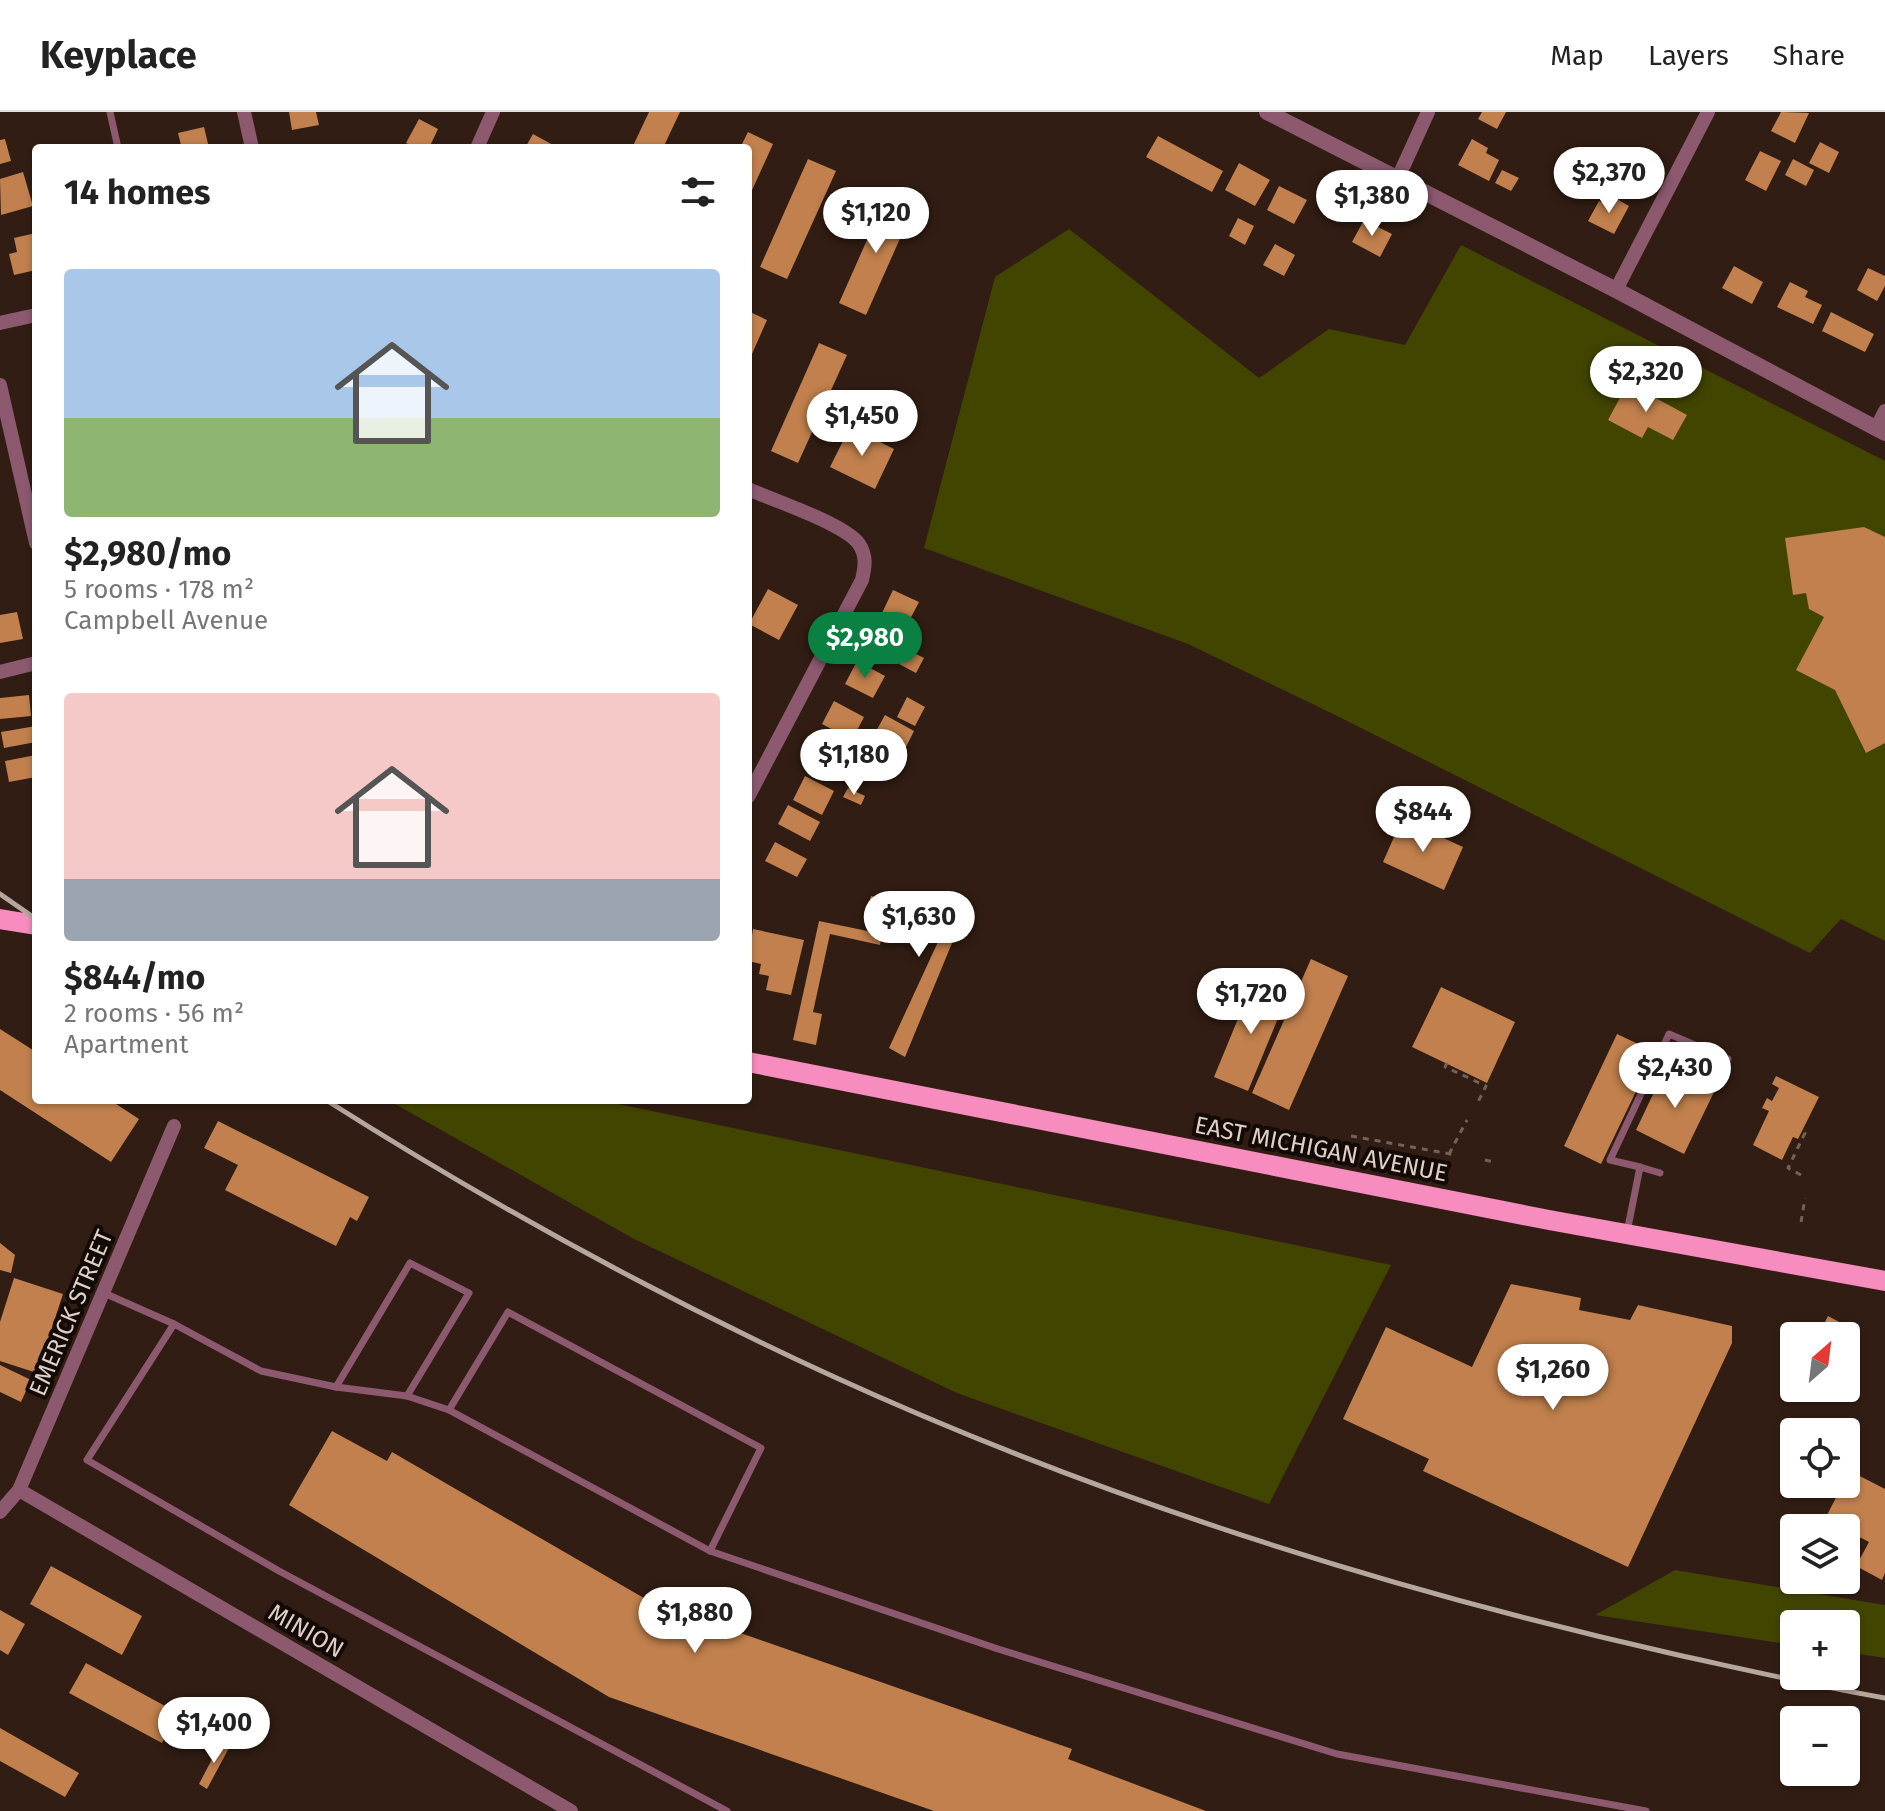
<!DOCTYPE html>
<html lang="en">
<head>
<meta charset="utf-8">
<style>
	body { margin:0; font-family:"Fira Sans",sans-serif; background:#f6f6f6; color:#222; height:100vh; display:flex; flex-direction:column; font-size:30px; white-space:nowrap }
	* { box-sizing:border-box; margin:0 }
	p { font-size:26px; color:#767676 }
	.icon { flex:none; width:44px; height:44px; fill:none; stroke:currentColor; stroke-width:2; stroke-linecap:round; stroke-linejoin:round }
	.map { position:relative; flex:1; overflow:hidden }
	.details { position:absolute; left:32px; top:32px; width:720px; height:960px; display:flex; flex-direction:column; background:#fff; border-radius:8px; box-shadow:0 2px 6px #0004 }
	.details>* { flex:none }
	.needle { width:52px; rotate:28deg }
	.tools { position:absolute; left:1780px; top:1210px; display:grid; gap:16px }
	.tools a { display:grid; place-items:center; width:80px; height:80px; border-radius:8px; background:#fff; box-shadow:0 2px 6px #0004; font-size:40px }
	.price { position:absolute; translate:-50% -68px; padding:0 18px; border-radius:28px; background:#fff; color:#222; font-size:26px; line-height:52px; filter:drop-shadow(0 2px 4px #0008) }
	.price::after { content:''; position:absolute; left:50%; top:48px; width:24px; height:18px; margin-left:-12px; background:inherit; clip-path:polygon(0 0,100% 0,50% 100%) }
	.price.active { background:#0b8043; color:#fff }
	ul { padding:0; list-style:none }
	li { display:grid; align-content:center; gap:16px; height:424px; padding:0 32px }
	li span { display:grid; place-items:center; height:248px; border-radius:8px; color:#555 }
	li>.icon { margin-inline-start:auto }
	span .icon { width:144px; height:144px; fill:#fffc; stroke-width:1 }
	li b { font-size:34px }
	h2 { display:flex; justify-content:space-between; align-items:center; height:96px; padding:0 32px; font-size:34px }
	header { display:flex; align-items:center; gap:48px; box-sizing:border-box; height:112px; padding:0 40px; background:#fff; border-bottom:2px solid #e0e0e0 }
	header strong { font-size:38px }
	nav { display:flex; gap:44px; margin-inline-start:auto; font-size:28px }
	.map>svg:first-child { display:block }
</style>
</head>
<body>
<header>
<strong>Keyplace</strong>
<nav><a>Map</a><a>Layers</a><a>Share</a></nav>
</header>
<div class="map">
<svg width="1885" height="1699" viewBox="0 0 1885 1699">
	<rect width="100%" height="100%" fill="#311d13"/>
	<!-- green -->
	<g fill="#424500">
		<path d="M1069 117 1259 266 1329 217 1405 233 1461 133 1885 349V829L1841 807 1810 841 1331 601 1188 532 924 436 995 165Z"/>
		<path d="M388 988H599L1391 1153 1269 1392 957 1281 634 1127Z"/>
		<path d="M1675 1458 1885 1493V1546L1846 1540V1512H1794V1533L1595 1503Z"/>
	</g>
	<!-- building -->
	<g fill="#c1804d">
		<path d="M289 0H316L319 13 292 18Z"/>
		<path d="M649 0H680L663 36H632Z"/>
		<path d="M1482 0H1506L1497 17 1478 7Z"/>
		<path d="M1781 0 1809 1 1795 31 1771 19Z"/>
		<path d="M419 7 438 17 429 36H416L406 31Z"/>
		<path d="M204 15 209 36H175L181 33 178 21Z"/>
		<path d="M748 20 773 32 748 87V36H740Z"/>
		<path d="M533 22 553 33 552 36H525Z"/>
		<path d="M1158 24 1223 59 1212 80 1146 45Z"/>
		<path d="M5 27 11 49 0 52V28Z"/>
		<path d="M1472 27 1488 36 1486 41 1499 48 1489 69 1458 53Z"/>
		<path d="M1820 30 1839 40 1829 61 1809 51Z"/>
		<path d="M1760 39 1781 49 1766 79 1745 68Z"/>
		<path d="M808 47 836 59 787 167 760 155Z"/>
		<path d="M1793 47 1814 58 1806 74 1785 63Z"/>
		<path d="M1239 51 1270 68 1255 94 1225 78Z"/>
		<path d="M1601 52 1629 66 1620 83 1593 69Z"/>
		<path d="M1502 58 1519 66 1511 79 1495 71Z"/>
		<path d="M23 60 33 94 1 103 0 67Z"/>
		<path d="M1279 74 1307 88 1294 112 1267 98Z"/>
		<path d="M887 83 914 95 866 203 839 191Z"/>
		<path d="M1615 86 1629 94 1614 122 1588 109 1599 89 1610 94Z"/>
		<path d="M1238 106 1254 114 1245 133 1229 124Z"/>
		<path d="M1364 108 1392 122 1380 145 1352 130Z"/>
		<path d="M36 121V158L14 163 9 142 17 140 14 126Z"/>
		<path d="M1275 132 1295 143 1284 164 1263 153Z"/>
		<path d="M1734 154 1763 170 1752 192 1722 176Z"/>
		<path d="M1868 156 1885 164V174L1877 189 1857 178Z"/>
		<path d="M1790 170 1808 179 1805 185 1822 193 1813 212 1777 195Z"/>
		<path d="M748 199 767 208 748 251Z"/>
		<path d="M1831 200 1874 222 1865 240 1822 219Z"/>
		<path d="M819 231 847 243 798 351 771 339Z"/>
		<path d="M1628 271 1687 303 1673 328 1648 315 1642 326 1608 308Z"/>
		<path d="M850 315 894 337 875 377 830 355Z"/>
		<path d="M1864 415 1885 425V631L1866 641 1835 578 1796 558 1824 505 1809 497 1806 481 1793 483 1785 426Z"/>
		<path d="M768 477 798 493 779 528 749 512Z"/>
		<path d="M893 478 919 490 907 513 882 501Z"/>
		<path d="M17 500 23 527 0 531V503Z"/>
		<path d="M876 515 896 525 884 547 865 536Z"/>
		<path d="M906 537 924 546 916 561 899 552Z"/>
		<path d="M857 549 885 564 873 586 845 572Z"/>
		<path d="M29 583 31 604 0 607V586Z"/>
		<path d="M907 585 925 595 915 614 897 605Z"/>
		<path d="M834 589 864 605 852 628 822 612Z"/>
		<path d="M885 603 914 619 905 637 875 621Z"/>
		<path d="M36 614V630L4 636 1 620Z"/>
		<path d="M820 627 853 645 848 655 838 649 831 662 808 650Z"/>
		<path d="M863 638 878 646 871 659 856 651Z"/>
		<path d="M36 643V665L9 670 5 649Z"/>
		<path d="M805 664 834 679 822 703 793 688Z"/>
		<path d="M848 676 865 684 861 693 843 685Z"/>
		<path d="M788 693 820 710 810 729 778 712Z"/>
		<path d="M1402 707 1463 735 1444 778 1383 750Z"/>
		<path d="M775 730 807 747 797 765 765 749Z"/>
		<path d="M871 784 964 802 905 945 889 936 943 819 867 799Z"/>
		<path d="M819 809 882 822 880 833 830 822 813 900 822 902 816 933 793 928Z"/>
		<path d="M753 817 804 828 791 883 766 878 769 864 759 862 761 852 748 849Z"/>
		<path d="M1311 847 1348 864 1289 998 1252 981Z"/>
		<path d="M1254 868 1288 882 1248 979 1214 965Z"/>
		<path d="M1441 875 1515 910 1487 971 1412 935Z"/>
		<path d="M0 917 36 940V988H110L139 1007 111 1050 0 978Z"/>
		<path d="M1617 922 1655 940 1601 1052 1564 1034Z"/>
		<path d="M1666 955 1715 978 1684 1042 1636 1018Z"/>
		<path d="M1776 964 1819 985 1798 1027 1793 1025 1782 1048 1753 1033 1769 999 1762 996 1767 986 1772 989 1779 976 1772 972Z"/>
		<path d="M218 1009 369 1085 357 1109 350 1105 336 1134 225 1078 238 1053 204 1036Z"/>
		<path d="M0 1131 15 1143 11 1161 0 1158Z"/>
		<path d="M14 1166 63 1182 37 1261 0 1249V1210Z"/>
		<path d="M1511 1172 1581 1186 1579 1198 1630 1208 1638 1193 1732 1214V1231L1628 1455 1423 1359 1429 1347 1343 1307 1386 1215 1472 1255Z"/>
		<path d="M1828 1204 1858 1220 1846 1242V1224H1818Z"/>
		<path d="M0 1253 31 1268 21 1290 0 1280Z"/>
		<path d="M332 1319 387 1349 392 1340 649 1489 1072 1637 1068 1647 1206 1699H934L609 1585 289 1393Z"/>
		<path d="M1794 1347V1372H1805L1799 1382 1780 1372Z"/>
		<path d="M1850 1359 1885 1377V1461L1882 1468 1856 1454 1869 1430 1825 1407 1843 1372H1846Z"/>
		<path d="M51 1454 142 1504 122 1543 30 1492Z"/>
		<path d="M0 1498 25 1512 8 1543 0 1538Z"/>
		<path d="M86 1551 178 1601 162 1631 69 1581Z"/>
		<path d="M0 1616 79 1661 65 1685 0 1649Z"/>
		<path d="M221 1630 230 1634 207 1677 199 1672Z"/>
	</g>
	<g fill="none" stroke-linecap="round" stroke-linejoin="round">
		<!-- path -->
		<g stroke="#746259" stroke-width="3" stroke-dasharray="6 6" stroke-linecap="butt">
			<path d="M1447 951 1445 955 1486 974 1478 990"/>
			<path d="M1351 1024 1456 1043"/>
			<path d="M1449 1042 1467 1008"/>
			<path d="M1485 1048 1495 1050"/>
			<path d="M1801 1063 1788 1056 1805 1021 1802 1019"/>
			<path d="M1801 1110 1805 1086"/>
		</g>
		<!-- service -->
		<g stroke="#8c596f" stroke-width="7">
			<path d="M110 0 118 36"/>
			<path d="M1640 1055 1660 1061"/>
			<path d="M1627 1120 1640 1055 1610 1048 1669 922 1728 947"/>
			<path d="M104 1181 174 1212 261 1259 336 1275 407 1284 449 1298 710 1439 998 1537 1337 1642 1646 1699"/>
			<path d="M174 1212 87 1348 279 1459 727 1699"/>
			<path d="M336 1275 410 1151 469 1181 407 1284"/>
			<path d="M449 1298 508 1200 761 1336 710 1439"/>
		</g>
		<!-- minor -->
		<g stroke="#8c596f" stroke-width="14">
			<path d="M244 0 252 36"/>
			<path d="M477 36 493 0"/>
			<path d="M1398 66 1428 0"/>
			<path d="M1616 178 1708 0"/>
			<path d="M0 211 36 203"/>
			<path d="M0 273 36 431"/>
			<path d="M1876 317 1885 299"/>
			<path d="M748 377C773 388 845 412 859 432 867 444 865 455 862 468L748 685"/>
			<path d="M0 560 36 551"/>
			<path d="M19 1378 571 1699"/>
			<path d="M0 1400 19 1378 25 1364 174 1014"/>
		</g>
		<!-- tertiary -->
		<path stroke="#8c596f" stroke-width="16" d="M1267 0 1616 178 1885 321"/>
		<!-- primary -->
		<g stroke="#f78dbe" stroke-width="20">
			<path d="M0 807 36 813"/>
			<path d="M748 950 1549 1108 1885 1169"/>
		</g>
		<!-- rail -->
		<g stroke="#b5a69e" stroke-width="5">
			<path d="M0 782 36 807"/>
			<path d="M326 988C487 1090 656 1183 830 1263 1101 1387 1387 1477 1678 1543 1747 1558 1816 1574 1885 1586"/>
		</g>
	</g>
	<g text-anchor="middle" stroke-width="8" stroke-linejoin="round" paint-order="stroke">
		<!-- street labels -->
		<g font-size="24" fill="#ded0c9" stroke="#130a06">
			<text transform="translate(1321 1037) rotate(11)" y="8">EAST MICHIGAN AVENUE</text>
			<text transform="translate(71 1201) rotate(-67)" y="8">EMERICK STREET</text>
			<text transform="translate(306 1519) rotate(30)" y="8">MINION</text>
		</g>
	</g>
</svg>
<div class="tools">
<a><svg class="needle" viewBox="-14 -14 28 28"><path d="M0-13l5 13h-10z" fill="#e53935"/><path d="M0 13l5-13h-10z" fill="#767676"/></svg></a>
<a><svg class="icon" aria-label="locate" viewBox="0 0 24 24"><circle cx="12" cy="12" r="6"/><path d="M12 2v4M12 18v4M2 12h4M18 12h4"/></svg></a>
<a><svg class="icon" aria-label="layers" viewBox="0 0 24 24"><path d="M12 4l9 5-9 5-9-5zM3 14l9 5 9-5"/></svg></a>
<a>+</a>
<a>−</a>
</div>
<b class="price" style="left:1609px;top:103px">$2,370</b>
<b class="price" style="left:1372px;top:126px">$1,380</b>
<b class="price" style="left:876px;top:143px">$1,120</b>
<b class="price" style="left:1646px;top:302px">$2,320</b>
<b class="price" style="left:862px;top:346px">$1,450</b>
<b class="price active" style="left:865px;top:568px">$2,980</b>
<b class="price" style="left:854px;top:685px">$1,180</b>
<b class="price" style="left:1423px;top:742px">$844</b>
<b class="price" style="left:919px;top:847px">$1,630</b>
<b class="price" style="left:1251px;top:924px">$1,720</b>
<b class="price" style="left:1675px;top:998px">$2,430</b>
<b class="price" style="left:1553px;top:1300px">$1,260</b>
<b class="price" style="left:695px;top:1543px">$1,880</b>
<b class="price" style="left:214px;top:1653px">$1,400</b>
<section class="details">
<h2>14 homes<svg class="icon" aria-label="filters" viewBox="0 0 24 24"><path d="M4 7h16M4 17h16"/><circle cx="9" cy="7" r="2"/><circle cx="15" cy="17" r="2"/></svg></h2>
<ul>
<li><span style="background:linear-gradient(#a9c7e8 60%,#8fb573 0)"><svg class="icon" aria-label="home" viewBox="0 0 24 24"><path d="M3 11l9-7 9 7M6 9v11h12V9"/></svg></span><div><b>$2,980/mo</b><p>5 rooms · 178 m²</p><p>Campbell Avenue</p></div></li>
<li><span style="background:linear-gradient(#f6c9c9 75%,#9aa5b1 0)"><svg class="icon" aria-label="home" viewBox="0 0 24 24"><path d="M3 11l9-7 9 7M6 9v11h12V9"/></svg></span><div><b>$844/mo</b><p>2 rooms · 56 m²</p><p>Apartment</p></div></li>
</ul>
</section>
</div>
</body>
</html>
